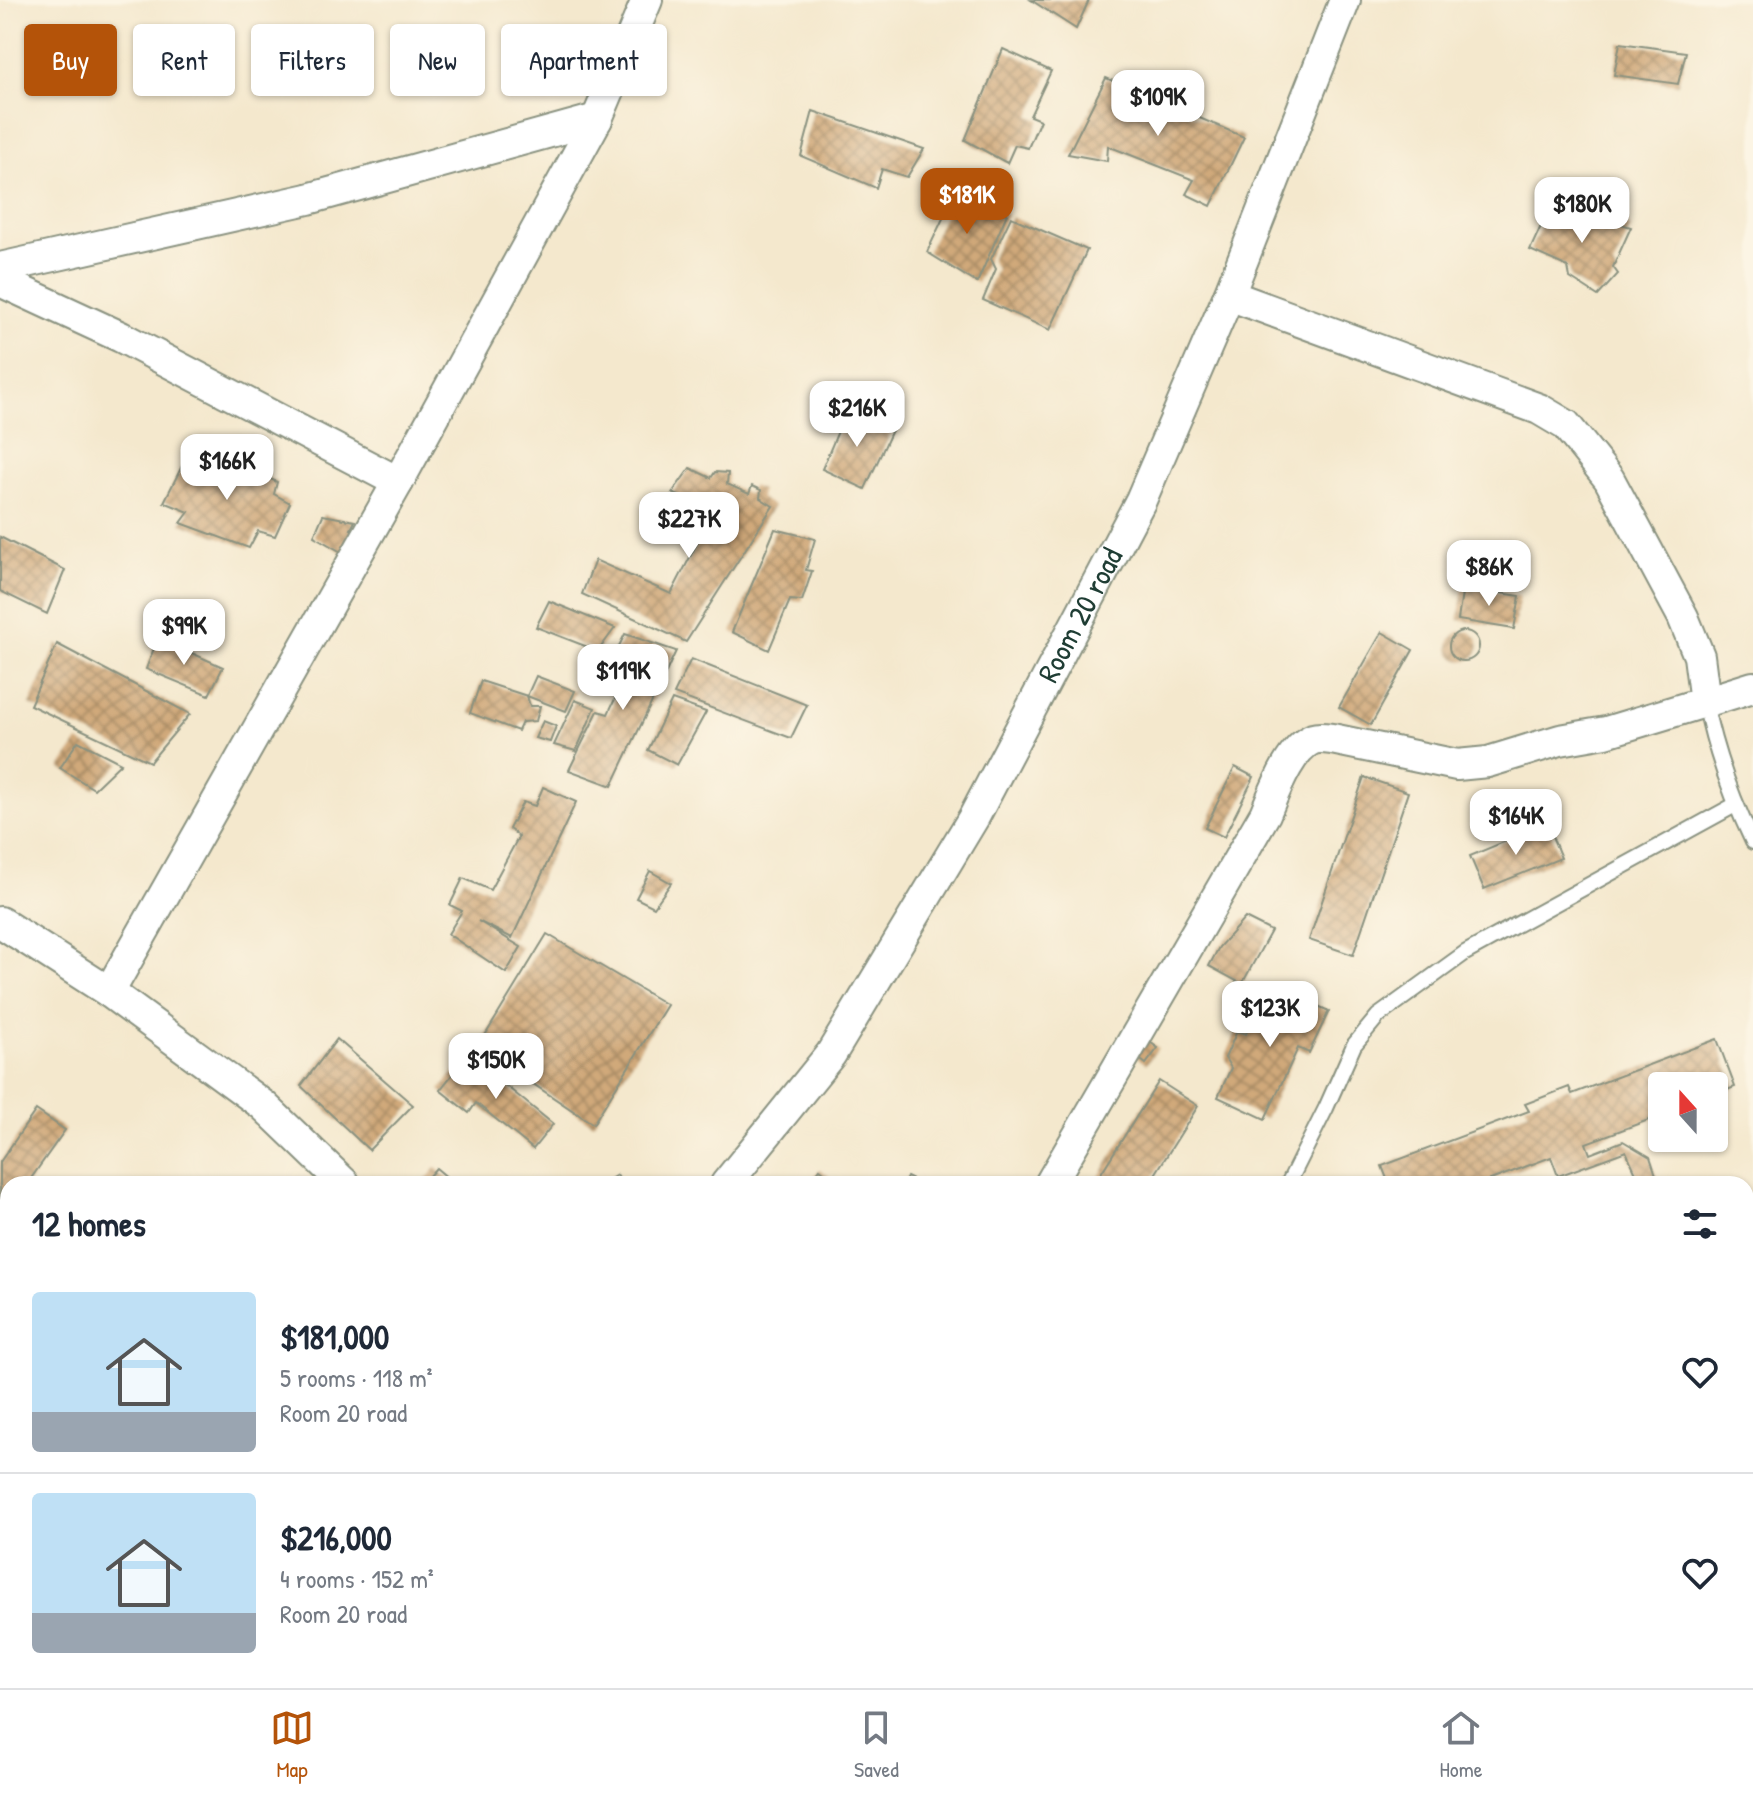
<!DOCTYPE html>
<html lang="en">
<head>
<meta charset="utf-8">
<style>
	body { margin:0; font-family:"Patrick Hand",sans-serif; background:#f6f6f7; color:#1f2937; height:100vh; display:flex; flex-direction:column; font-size:30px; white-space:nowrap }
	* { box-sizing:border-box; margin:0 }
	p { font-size:26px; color:#747a83 }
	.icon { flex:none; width:44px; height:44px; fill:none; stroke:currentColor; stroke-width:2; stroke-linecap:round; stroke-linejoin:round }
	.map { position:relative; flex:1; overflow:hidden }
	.panel { position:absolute; left:0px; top:1176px; width:1754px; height:512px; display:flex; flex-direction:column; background:#fff; border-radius:24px 24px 0 0; box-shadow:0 2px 6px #0004 }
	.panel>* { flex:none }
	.banner { position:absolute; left:24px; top:24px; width:800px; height:72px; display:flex; gap:16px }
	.needle { width:52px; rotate:339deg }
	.controls { position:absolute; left:1648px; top:1072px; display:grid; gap:16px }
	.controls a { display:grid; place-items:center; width:80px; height:80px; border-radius:8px; background:#fff; box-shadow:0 2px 6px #0004; font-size:40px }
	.price { position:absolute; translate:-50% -68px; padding:0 18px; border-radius:16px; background:#fff; color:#222; font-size:26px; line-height:52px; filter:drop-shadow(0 2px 4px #0008) }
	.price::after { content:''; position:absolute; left:50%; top:48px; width:24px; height:18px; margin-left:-12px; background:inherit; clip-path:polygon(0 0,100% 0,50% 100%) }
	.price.current { background:#b45309; color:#fff }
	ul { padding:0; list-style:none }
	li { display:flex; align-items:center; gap:24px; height:200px; padding:0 32px }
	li+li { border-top:2px solid #e0e1e3 }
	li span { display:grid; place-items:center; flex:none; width:224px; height:160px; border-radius:8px; color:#555 }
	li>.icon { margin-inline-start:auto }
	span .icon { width:96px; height:96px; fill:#fffc; stroke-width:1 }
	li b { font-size:34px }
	h2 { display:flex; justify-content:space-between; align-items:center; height:96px; padding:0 32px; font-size:34px }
	.pill { padding:0 28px; border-radius:8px; background:#fff; box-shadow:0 2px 6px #0004; font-size:28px; line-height:72px }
	.pill.current { background:#b45309; color:#fff }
	.tabs { display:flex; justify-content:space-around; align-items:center; height:112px; border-top:2px solid #e0e1e3; background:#fff; font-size:22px; color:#747a83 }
	.tabs a { display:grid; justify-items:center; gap:4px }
	.tabs .current { color:#b45309 }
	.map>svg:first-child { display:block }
</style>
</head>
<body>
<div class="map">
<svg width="1753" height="1688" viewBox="0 0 1753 1688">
	<defs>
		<pattern id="building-cross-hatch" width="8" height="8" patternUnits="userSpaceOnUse" patternTransform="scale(2)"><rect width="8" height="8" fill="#d0a97a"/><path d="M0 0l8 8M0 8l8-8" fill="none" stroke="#a88b65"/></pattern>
	</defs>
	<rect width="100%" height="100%" fill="#fcf5e5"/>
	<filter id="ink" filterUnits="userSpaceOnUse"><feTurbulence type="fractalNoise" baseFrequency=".0125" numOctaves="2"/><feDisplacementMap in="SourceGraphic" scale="16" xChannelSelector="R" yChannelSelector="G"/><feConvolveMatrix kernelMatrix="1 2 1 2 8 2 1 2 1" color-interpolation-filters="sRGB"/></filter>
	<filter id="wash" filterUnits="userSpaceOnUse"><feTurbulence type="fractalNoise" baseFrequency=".006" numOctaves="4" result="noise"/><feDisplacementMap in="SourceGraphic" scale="32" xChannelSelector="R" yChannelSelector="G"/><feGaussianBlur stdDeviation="1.8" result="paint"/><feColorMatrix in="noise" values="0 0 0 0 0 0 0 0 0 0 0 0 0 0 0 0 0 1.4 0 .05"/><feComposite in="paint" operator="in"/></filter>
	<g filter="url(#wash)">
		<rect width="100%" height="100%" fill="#f4e8cd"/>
		<g id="blocks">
			<!-- building -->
			<g fill="url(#building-cross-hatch)">
				<path d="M1031 0H1089L1076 29Z"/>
				<path d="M1620 43 1686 52 1678 84 1614 75Z"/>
				<path d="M1003 49 1051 71 1030 116 1040 120 1028 148 1015 145 1007 163 965 140Z"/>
				<path d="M1106 78 1244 137 1211 206 1186 194 1194 180 1108 146 1107 161 1068 154Z"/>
				<path d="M813 111 924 149 907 177 882 169 876 188 801 156Z"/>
				<path d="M955 193 1007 214 977 283 927 252Z"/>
				<path d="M1552 202 1631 227 1613 267 1618 274 1598 296 1570 278 1568 267 1530 250Z"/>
				<path d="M1011 217 1087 250 1050 330 983 300 996 269 991 259Z"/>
				<path d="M847 410 893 428 865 489 822 469Z"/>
				<path d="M188 454 238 478 244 467 277 482 274 494 290 503 275 536 258 531 249 548 181 523 189 512 164 502Z"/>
				<path d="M690 468 711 478 715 472 728 473 727 484 749 494 752 486 761 490 760 498 773 506 686 642 582 594 595 560 671 594 714 511 672 493Z"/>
				<path d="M323 515 355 521 351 529 362 532 348 556 314 536Z"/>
				<path d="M775 529 815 539 806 570 812 571 802 601 790 600 769 650 732 632Z"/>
				<path d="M0 537 65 570 47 614 0 591Z"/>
				<path d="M1463 587 1520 596 1514 629 1458 620Z"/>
				<path d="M549 601 615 628 598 651 536 627Z"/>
				<circle cx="1464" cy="646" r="15"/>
				<path d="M1382 632 1413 650 1371 725 1339 707Z"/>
				<path d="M625 634 676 651 612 786 569 770 598 711 608 714 635 656 617 650Z"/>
				<path d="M158 638 223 667 209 695 146 669Z"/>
				<path d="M57 644 190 714 150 762 30 705Z"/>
				<path d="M691 659 807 705 791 738 674 694Z"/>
				<path d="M536 676 575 691 566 711 527 696 530 706H540L536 721 522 722 518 731 470 713 481 681 527 696Z"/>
				<path d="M575 700 595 708 576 751 554 745Z"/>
				<path d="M672 700 706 712 677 765 648 750Z"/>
				<path d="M543 721 556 726 550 742 535 738Z"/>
				<path d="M78 741 121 763 94 789 60 768Z"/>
				<path d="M1235 767 1254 777 1224 837 1205 828Z"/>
				<path d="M1364 777 1408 792 1353 955 1309 940Z"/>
				<path d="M543 787 576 802 512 938 478 921 521 947 506 973 448 934 462 911 450 905 463 878 490 890 519 836 509 829 523 802 535 806Z"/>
				<path d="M1547 824 1561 858 1484 889 1470 856Z"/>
				<path d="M650 871 671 883 654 907 636 898Z"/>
				<path d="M1245 918 1271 931 1242 984 1209 966 1219 947Z"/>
				<path d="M547 934 667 1005 593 1124 478 1047Z"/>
				<path d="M1269 984 1329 1011 1309 1053 1298 1048 1265 1119 1218 1097 1231 1068 1225 1058 1237 1031 1246 1034Z"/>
				<path d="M1143 1037 1158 1048 1146 1064 1132 1053Z"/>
				<path d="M337 1039 413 1105 369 1150 301 1086Z"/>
				<path d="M1717 1039 1735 1087 1714 1095V1086H1662V1115L1586 1143 1590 1154 1623 1141 1650 1157 1659 1184H1641L1626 1151 1558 1176 1551 1157 1480 1184H1389L1382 1166 1529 1111 1525 1104 1569 1087 1572 1094Z"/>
				<path d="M468 1055 553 1124 533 1149 476 1103 469 1113 440 1090Z"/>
				<path d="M1159 1081 1198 1106 1149 1184H1108L1098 1178Z"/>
				<path d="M36 1110 65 1130 27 1184H8V1212L0 1223V1162Z"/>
				<path d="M436 1168 455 1184H422Z"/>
				<path d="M820 1169 839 1184H808Z"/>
				<path d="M617 1175 622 1184H602Z"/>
				<path d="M907 1177 921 1184H904Z"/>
				<path d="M1746 1342 1753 1345V1362L1746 1360Z"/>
				<path d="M1753 1430V1511L1749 1513 1746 1510V1432Z"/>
				<path d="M956 1680H1002L1007 1688H961Z"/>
				<path d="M1114 1680H1179L1184 1688H1119Z"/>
			</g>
		</g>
	</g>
	<g filter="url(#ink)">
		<use href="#blocks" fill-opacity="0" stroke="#8a9280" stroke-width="2"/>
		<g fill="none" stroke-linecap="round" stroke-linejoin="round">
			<defs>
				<g id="lane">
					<path d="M1705 702C1715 752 1731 796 1753 842"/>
					<path d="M1288 1184 1326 1108 1354 1045 1378 1016 1465 953 1735 805"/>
					<path d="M1746 1231 1753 1227"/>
					<path d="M1746 1583 1753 1580"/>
				</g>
				<g id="street">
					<path d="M0 268 308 199 597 119"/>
					<path d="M0 281 121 337 398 482"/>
					<path d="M1229 295 1539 409 1566 425 1609 479 1683 617 1699 656 1705 702 1753 687"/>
					<path d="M0 922 109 992 263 1105 345 1184"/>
					<path d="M109 992 398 482 597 119 647 0"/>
					<path id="s1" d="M726 1184 831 1054 974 817 1141 500 1229 295 1345 0"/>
					<path d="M1050 1184 1265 814C1274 793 1290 748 1313 739 1319 737 1325 738 1332 739L1457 765 1488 762 1560 740 1606 732 1705 702"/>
					<path d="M0 1502 8 1510"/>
					<path d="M111 1680 115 1688"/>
					<path d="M734 1680 736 1688"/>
					<path d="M1204 1680 1209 1688"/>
					<path d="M194 1688 204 1680"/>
				</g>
			</defs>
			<!-- lane casing -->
			<use href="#lane" stroke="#8a9280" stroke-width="18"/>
			<!-- street casing -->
			<use href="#street" stroke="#8a9280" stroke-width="34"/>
			<!-- lane -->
			<use href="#lane" stroke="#fff" stroke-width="14"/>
			<!-- street -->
			<use href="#street" stroke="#fff" stroke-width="30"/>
		</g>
	</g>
	<g text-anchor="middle" stroke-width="7" stroke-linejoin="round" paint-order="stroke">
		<!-- street labels -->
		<g font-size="30" fill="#1f3d34" stroke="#fcf5e5">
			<text dy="10" stroke="none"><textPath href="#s1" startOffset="672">Room 20 road</textPath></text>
		</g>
	</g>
</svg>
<div class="controls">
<a><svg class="needle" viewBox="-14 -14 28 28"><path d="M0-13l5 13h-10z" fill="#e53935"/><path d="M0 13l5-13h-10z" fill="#747a83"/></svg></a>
</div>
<b class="price" style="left:1158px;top:138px">$109K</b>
<b class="price current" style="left:967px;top:236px">$181K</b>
<b class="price" style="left:1582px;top:245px">$180K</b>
<b class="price" style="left:857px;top:449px">$216K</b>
<b class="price" style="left:227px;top:502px">$166K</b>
<b class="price" style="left:689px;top:560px">$227K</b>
<b class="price" style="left:1489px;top:608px">$86K</b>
<b class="price" style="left:184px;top:667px">$99K</b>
<b class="price" style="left:623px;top:712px">$119K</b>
<b class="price" style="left:1516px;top:857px">$164K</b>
<b class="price" style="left:1270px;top:1049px">$123K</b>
<b class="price" style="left:496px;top:1101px">$150K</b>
<div class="banner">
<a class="pill current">Buy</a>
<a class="pill">Rent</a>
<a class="pill">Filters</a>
<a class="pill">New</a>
<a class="pill">Apartment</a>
</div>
<section class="panel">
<h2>12 homes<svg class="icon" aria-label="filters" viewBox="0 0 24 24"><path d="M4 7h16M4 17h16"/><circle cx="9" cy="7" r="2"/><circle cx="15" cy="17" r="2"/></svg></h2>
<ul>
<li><span style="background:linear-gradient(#bfe0f5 75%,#9aa5b1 0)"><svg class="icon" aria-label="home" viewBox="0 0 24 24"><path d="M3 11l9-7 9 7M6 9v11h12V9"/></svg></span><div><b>$181,000</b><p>5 rooms · 118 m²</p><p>Room 20 road</p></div><svg class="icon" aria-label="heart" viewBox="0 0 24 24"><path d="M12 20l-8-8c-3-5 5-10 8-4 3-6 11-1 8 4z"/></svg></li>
<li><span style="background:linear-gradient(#bfe0f5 75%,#9aa5b1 0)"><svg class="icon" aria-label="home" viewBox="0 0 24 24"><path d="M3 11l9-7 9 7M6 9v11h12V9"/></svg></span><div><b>$216,000</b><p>4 rooms · 152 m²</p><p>Room 20 road</p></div><svg class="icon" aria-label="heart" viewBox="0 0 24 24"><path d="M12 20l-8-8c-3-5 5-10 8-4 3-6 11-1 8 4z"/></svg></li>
</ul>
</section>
</div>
<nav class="tabs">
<a class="current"><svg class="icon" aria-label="map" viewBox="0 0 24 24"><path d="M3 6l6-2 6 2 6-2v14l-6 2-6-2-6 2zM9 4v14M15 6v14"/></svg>Map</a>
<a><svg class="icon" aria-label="saved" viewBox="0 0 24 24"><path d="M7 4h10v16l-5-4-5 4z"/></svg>Saved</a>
<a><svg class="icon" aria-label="home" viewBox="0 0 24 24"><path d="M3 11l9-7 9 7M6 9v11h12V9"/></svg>Home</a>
</nav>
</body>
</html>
